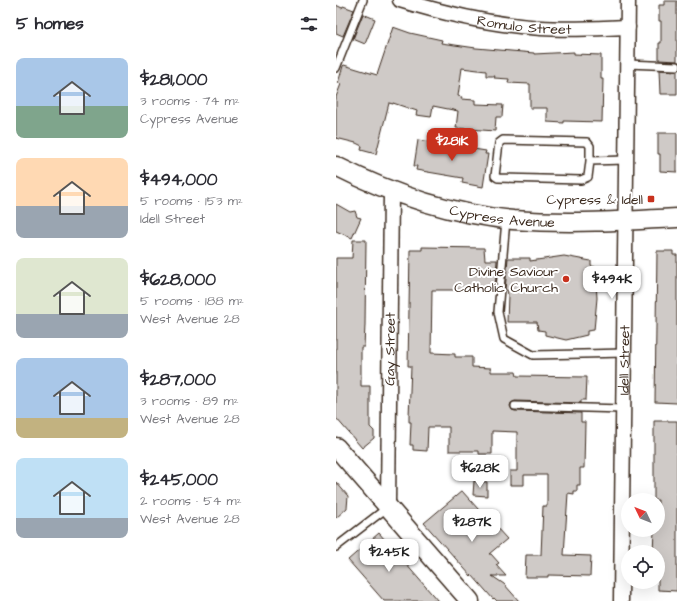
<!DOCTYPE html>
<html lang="en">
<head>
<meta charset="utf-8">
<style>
	body { margin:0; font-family:"Architects Daughter",sans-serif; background:#f2f2f3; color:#2b2b33; height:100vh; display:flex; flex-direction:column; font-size:15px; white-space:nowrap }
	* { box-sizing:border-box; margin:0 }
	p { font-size:13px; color:#7c7c81 }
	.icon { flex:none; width:22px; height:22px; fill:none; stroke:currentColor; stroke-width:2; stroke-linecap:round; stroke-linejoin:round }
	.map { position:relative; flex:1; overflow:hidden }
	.side { display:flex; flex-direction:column; background:#fff; width:336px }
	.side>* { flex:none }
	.needle { width:26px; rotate:313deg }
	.controls { position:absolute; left:285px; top:493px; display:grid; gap:8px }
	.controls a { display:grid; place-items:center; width:44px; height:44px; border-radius:50%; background:#fff; box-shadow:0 4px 16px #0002; font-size:20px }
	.price { position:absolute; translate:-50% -34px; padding:0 9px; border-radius:8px; background:#fff; color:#222; font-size:13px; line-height:26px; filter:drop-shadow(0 1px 2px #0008) }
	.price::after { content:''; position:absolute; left:50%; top:24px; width:12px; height:9px; margin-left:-6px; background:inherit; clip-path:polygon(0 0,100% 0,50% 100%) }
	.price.selected { background:#c8321e; color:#fff }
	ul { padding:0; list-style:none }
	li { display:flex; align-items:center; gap:12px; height:100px; padding:0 16px }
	li span { display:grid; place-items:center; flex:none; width:112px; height:80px; border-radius:8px; color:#555 }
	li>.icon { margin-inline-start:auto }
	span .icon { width:48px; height:48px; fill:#fffc; stroke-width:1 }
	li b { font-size:17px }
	h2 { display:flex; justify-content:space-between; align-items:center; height:48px; padding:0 16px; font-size:17px }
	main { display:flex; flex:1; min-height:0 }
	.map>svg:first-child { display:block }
</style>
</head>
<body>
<main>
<section class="side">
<h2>5 homes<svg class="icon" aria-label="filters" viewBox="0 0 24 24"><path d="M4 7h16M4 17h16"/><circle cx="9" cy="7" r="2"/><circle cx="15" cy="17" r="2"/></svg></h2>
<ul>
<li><span style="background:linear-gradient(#a9c7e8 60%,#7fa58c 0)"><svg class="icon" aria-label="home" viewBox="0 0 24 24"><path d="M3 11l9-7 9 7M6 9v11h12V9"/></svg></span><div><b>$281,000</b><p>3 rooms · 74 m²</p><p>Cypress Avenue</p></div></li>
<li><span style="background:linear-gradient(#ffd9b3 60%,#9aa5b1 0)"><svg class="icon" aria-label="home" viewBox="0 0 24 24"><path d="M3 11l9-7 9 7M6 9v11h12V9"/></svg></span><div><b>$494,000</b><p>5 rooms · 153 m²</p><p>Idell Street</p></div></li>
<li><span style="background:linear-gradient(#dfe7d0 70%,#9aa5b1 0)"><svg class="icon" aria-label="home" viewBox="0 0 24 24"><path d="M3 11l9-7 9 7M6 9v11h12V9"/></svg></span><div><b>$628,000</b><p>5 rooms · 188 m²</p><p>West Avenue 28</p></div></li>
<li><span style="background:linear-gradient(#a9c7e8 75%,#c2b280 0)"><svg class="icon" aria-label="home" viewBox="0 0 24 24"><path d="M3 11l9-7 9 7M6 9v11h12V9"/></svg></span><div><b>$287,000</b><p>3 rooms · 89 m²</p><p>West Avenue 28</p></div></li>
<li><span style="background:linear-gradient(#bfe0f5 75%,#9aa5b1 0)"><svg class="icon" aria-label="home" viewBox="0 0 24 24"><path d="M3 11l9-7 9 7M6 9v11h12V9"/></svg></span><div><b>$245,000</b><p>2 rooms · 54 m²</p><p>West Avenue 28</p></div></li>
</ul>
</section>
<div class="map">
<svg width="341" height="601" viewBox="0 0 341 601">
	<rect width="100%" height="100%" fill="#fff"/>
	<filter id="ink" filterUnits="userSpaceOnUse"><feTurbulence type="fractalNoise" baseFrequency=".025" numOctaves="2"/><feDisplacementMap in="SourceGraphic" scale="8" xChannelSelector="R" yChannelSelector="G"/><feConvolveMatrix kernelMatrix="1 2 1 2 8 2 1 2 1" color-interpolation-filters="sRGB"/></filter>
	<g filter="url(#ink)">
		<!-- building -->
		<g fill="#cfcac7" stroke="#3b2a1e">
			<path d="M328 1H341V61L323 60V43H325V21H323V5H328Z"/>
			<path d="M0 5 6 8 7 6 18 10 7 36 0 33Z"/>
			<path d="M27 14 39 19 29 44 17 39Z"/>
			<path d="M57 27 74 33 106 40 105 43 140 48 198 53V54L238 52V54L265 55V79H267L266 122 228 121V123L211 122V108H194V84L172 83 173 79 158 78 159 76H150V71L126 68 122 96 126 97 125 99 139 100V104L167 105 166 117H160L159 131 120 128 122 111 97 106 95 117 80 115 81 111 57 103V104L53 103 40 154 25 150 26 146 20 143 0 138V97L5 84 2 83 7 66 8 65 41 75Z"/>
			<path d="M323 70 341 71V94H324Z"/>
			<path d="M322 133H341V172L324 171V154H322Z"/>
			<path d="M82 140 150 151 149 154H152L147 187 126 183 127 178 80 170 81 166H78Z"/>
			<path d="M0 204 14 212 19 211 21 217 25 218 16 238 0 231Z"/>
			<path d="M17 240H30L29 325 28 347H25V386H34V427L38 431V438L26 448 0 418V258H16Z"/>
			<path d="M86 247 148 248 149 260H161L159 290H96L95 353 119 354V357H136V367L155 368V372H180L181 376 251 377 250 400H245V403L179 401 175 403 174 406 176 410 179 411 245 413V422H249L248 468H244V485H241V491H238V494L232 493 228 555 255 556 254 576 212 575V577H189L190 555H205L207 506H211V475H188V485H174V471H181V432L156 431V454H143V451H113V427H92L91 451 77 450V445H74L75 422H73V416L75 366H72L74 250H86Z"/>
			<path d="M321 251H337V255H341V403L319 402Z"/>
			<path d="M228 256 255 261V266L259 267 261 298 258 330 251 331V335L230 340 209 335V331L202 330 201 322H171L172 295 171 290H169L172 258H194V261Z"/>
			<path d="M318 421H341V591L322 590V552H317L318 530H322V500H318Z"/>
			<path d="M138 481 151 482V496L137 495Z"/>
			<path d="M0 482 12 496 11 508 0 518Z"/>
			<path d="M126 491 159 528 160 527 171 539 153 554H155L163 563 160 565 170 576H156L168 584 183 601H161L158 598 157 599 136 575 135 576 88 523Z"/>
			<path d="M43 533 102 601H48L12 560Z"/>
		</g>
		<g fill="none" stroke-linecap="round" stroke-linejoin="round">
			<defs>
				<g id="service">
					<path d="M291 64 341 66"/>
					<path d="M0 68 27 0"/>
					<path d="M254 161 252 177 245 180 162 178 159 176 163 143 167 140 251 142 254 146V161L290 160"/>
					<path d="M170 220 162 312 168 339 197 355 247 354 288 353"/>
					<path d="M179 406 287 409"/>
					<path d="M0 547 52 507"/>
				</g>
				<g id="minor">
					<path id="s1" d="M64 0C110 14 157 25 205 28 234 30 263 28 292 27"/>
					<path id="s2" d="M52 507 55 191"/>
					<path id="s3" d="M285 601 292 0"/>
				</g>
				<g id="tertiary">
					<path id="s4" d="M0 166C55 194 115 214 177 220 231 224 287 221 341 218"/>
					<path d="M0 447 134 601"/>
				</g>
			</defs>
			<!-- service casing -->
			<use href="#service" stroke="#3b2a1e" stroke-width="10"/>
			<!-- minor casing -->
			<use href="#minor" stroke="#3b2a1e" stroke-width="17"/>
			<!-- tertiary casing -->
			<use href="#tertiary" stroke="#3b2a1e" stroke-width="21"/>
			<!-- service -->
			<use href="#service" stroke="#fff" stroke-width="7"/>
			<!-- minor -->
			<use href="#minor" stroke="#fff" stroke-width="14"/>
			<!-- tertiary -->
			<use href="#tertiary" stroke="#fff" stroke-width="18"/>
		</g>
	</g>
	<!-- markers -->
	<g fill="#c8321e" stroke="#fff" stroke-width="1.5">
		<rect x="311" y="195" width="8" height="8" rx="2"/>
		<circle cx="230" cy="279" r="4"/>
	</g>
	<g text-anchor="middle" stroke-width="4" stroke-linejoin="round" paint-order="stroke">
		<!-- street labels -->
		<g font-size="14" fill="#3b2a1e" stroke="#fff">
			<text dy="5" stroke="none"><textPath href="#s1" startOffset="127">Romulo Street</textPath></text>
			<text dy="5" stroke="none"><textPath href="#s4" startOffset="175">Cypress Avenue</textPath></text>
			<text dy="5" stroke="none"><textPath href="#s2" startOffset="158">Gay Street</textPath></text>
			<text dy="5" stroke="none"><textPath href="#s3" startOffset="241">Idell Street</textPath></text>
		</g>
		<!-- poi labels -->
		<g font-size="14" fill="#3b2a1e" stroke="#fff" text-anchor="end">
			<text x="307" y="204">Cypress &amp; Idell</text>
			<text x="222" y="276">Divine Saviour<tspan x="222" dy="16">Catholic Church</tspan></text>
		</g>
	</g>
</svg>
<div class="controls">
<a><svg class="needle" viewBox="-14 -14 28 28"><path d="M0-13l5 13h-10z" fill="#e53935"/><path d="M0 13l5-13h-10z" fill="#7c7c81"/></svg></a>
<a><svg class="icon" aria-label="locate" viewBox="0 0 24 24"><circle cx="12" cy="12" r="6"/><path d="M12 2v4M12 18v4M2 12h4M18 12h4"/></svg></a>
</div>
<b class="price selected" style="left:116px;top:162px">$281K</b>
<b class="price" style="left:276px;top:300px">$494K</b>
<b class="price" style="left:144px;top:489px">$628K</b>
<b class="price" style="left:136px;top:543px">$287K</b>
<b class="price" style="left:53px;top:573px">$245K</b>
</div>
</main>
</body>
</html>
